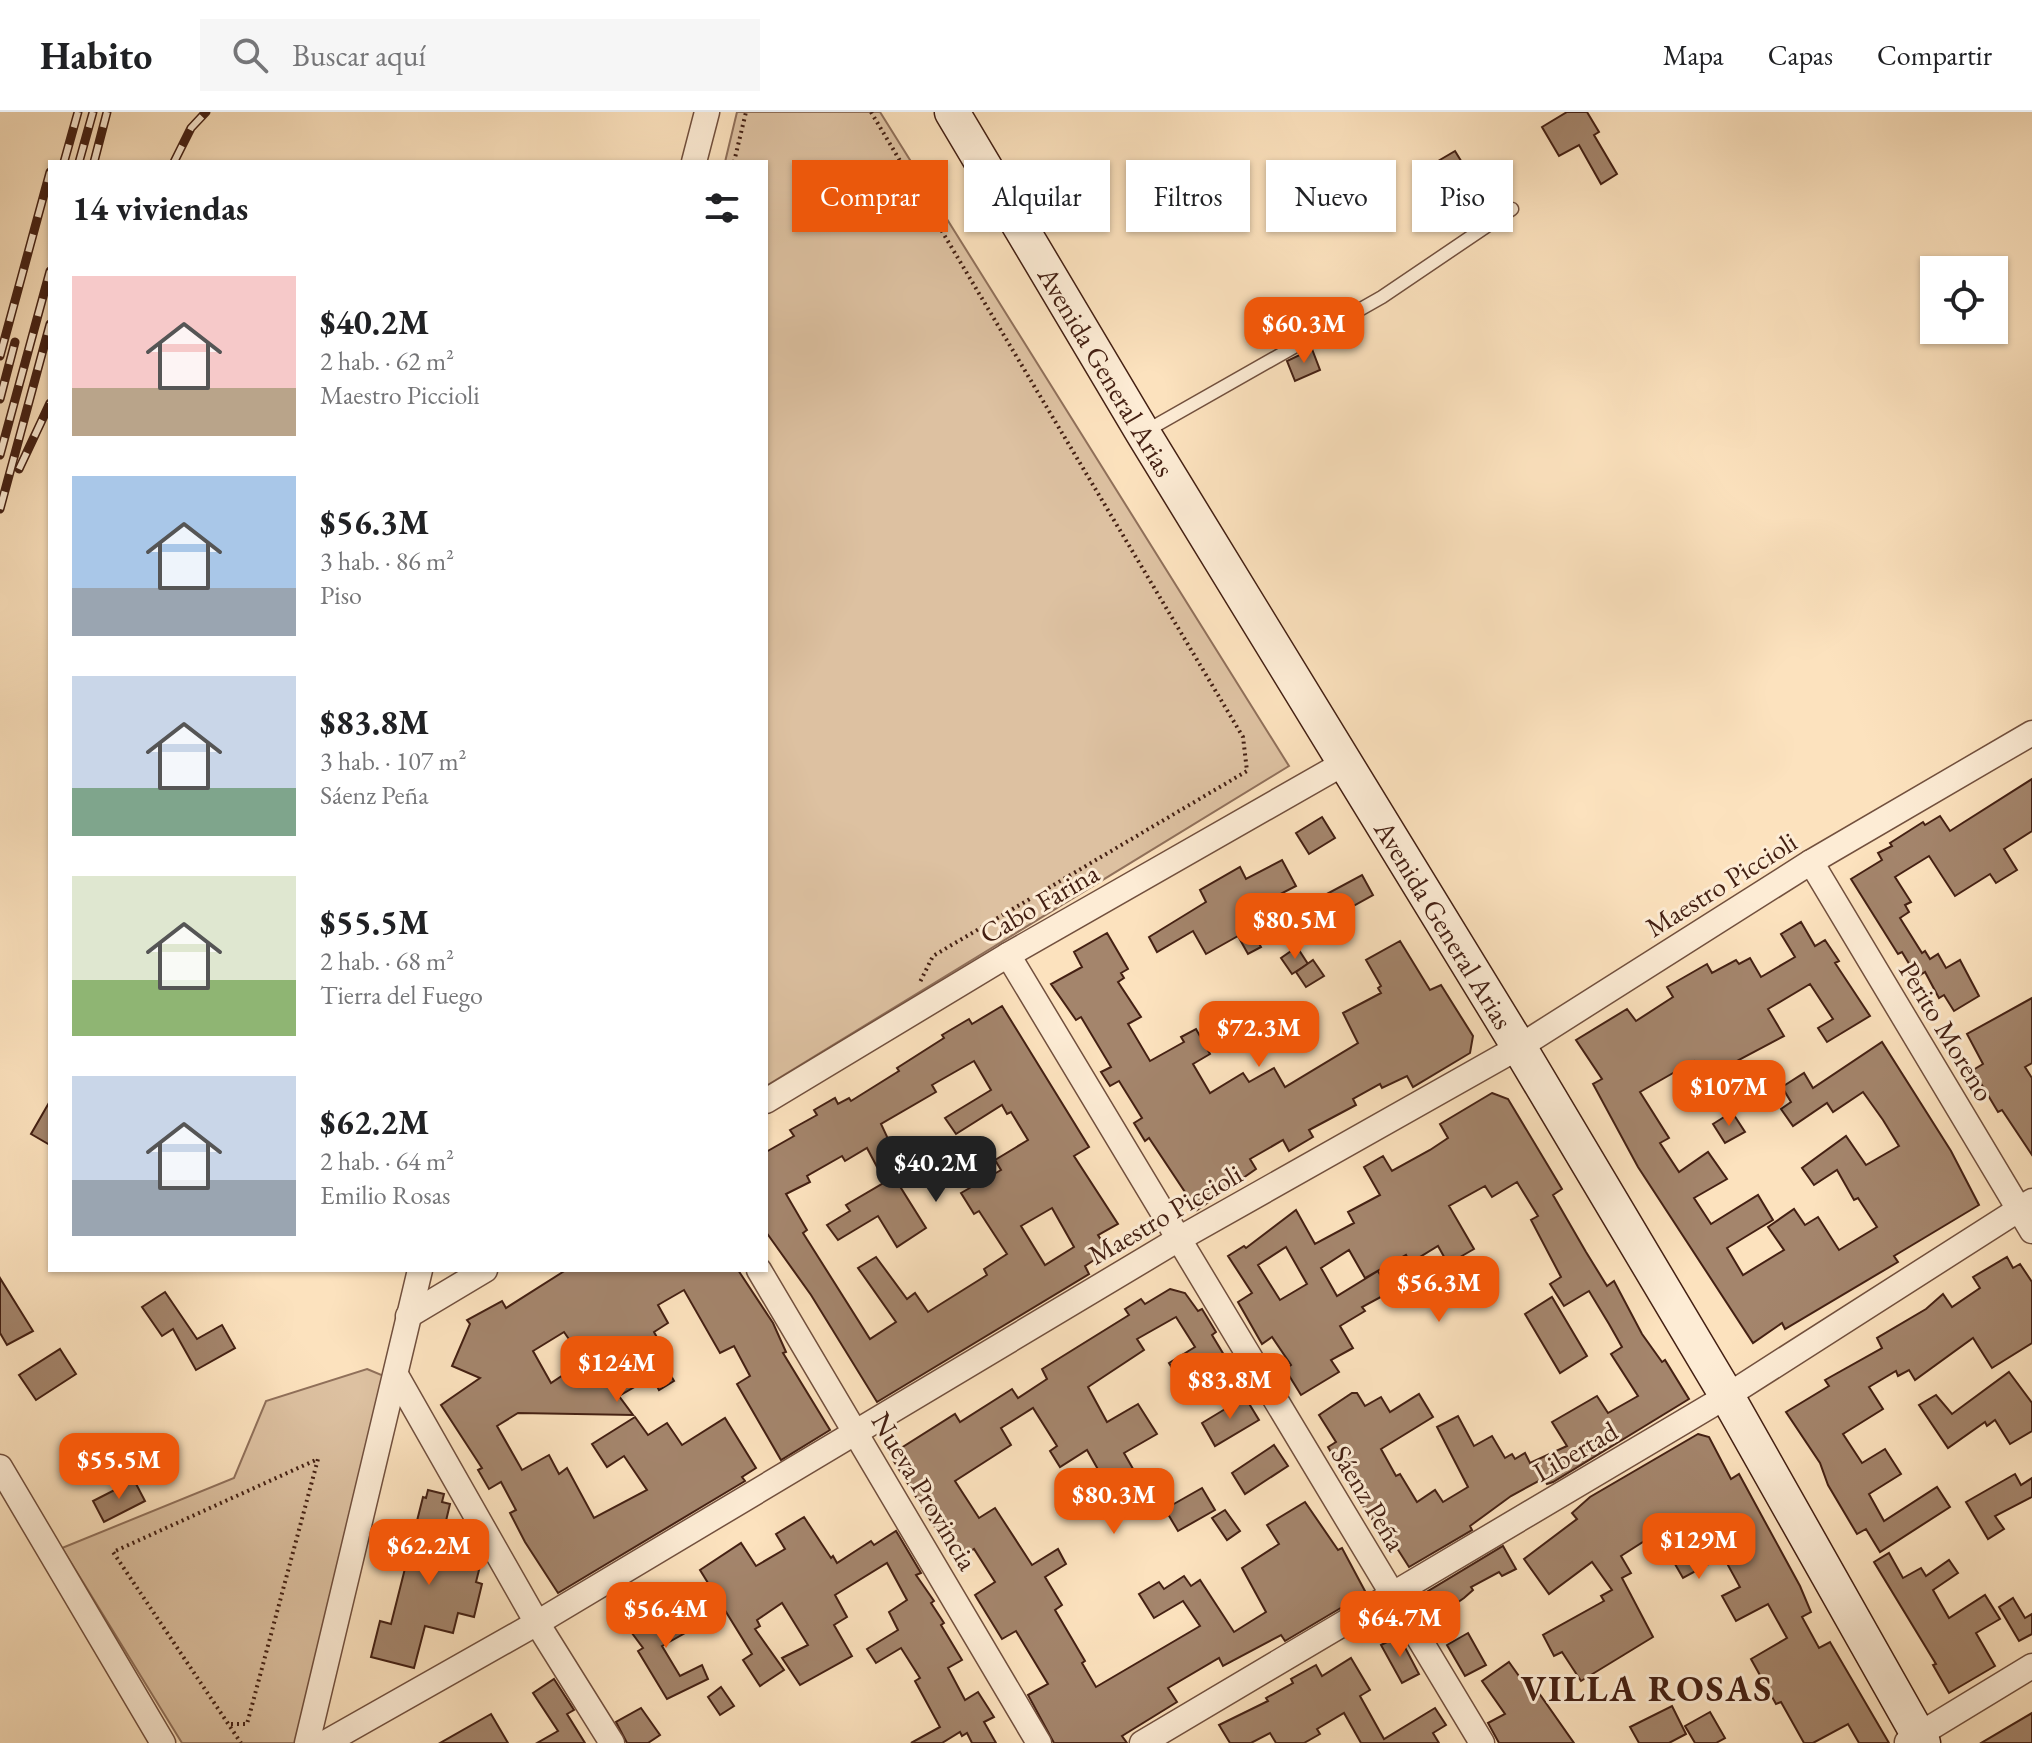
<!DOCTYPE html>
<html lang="es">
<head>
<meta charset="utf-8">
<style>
	body { margin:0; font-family:"EB Garamond",serif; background:#f6f6f6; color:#202124; height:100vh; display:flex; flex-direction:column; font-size:30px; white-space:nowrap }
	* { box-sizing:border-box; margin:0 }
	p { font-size:26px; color:#757577 }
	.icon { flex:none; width:44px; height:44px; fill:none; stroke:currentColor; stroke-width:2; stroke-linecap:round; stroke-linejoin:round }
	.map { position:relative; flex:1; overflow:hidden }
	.side { position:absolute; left:48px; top:48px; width:720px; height:1112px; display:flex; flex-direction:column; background:#fff; border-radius:0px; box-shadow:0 2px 6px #0004 }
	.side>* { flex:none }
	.hud { position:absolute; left:792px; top:48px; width:760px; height:72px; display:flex; gap:16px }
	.fabs { position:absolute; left:1920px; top:144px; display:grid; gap:16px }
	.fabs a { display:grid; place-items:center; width:88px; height:88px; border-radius:0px; background:#fff; box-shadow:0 2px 6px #0004; font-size:40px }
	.price { position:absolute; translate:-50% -68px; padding:0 18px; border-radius:16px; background:#ea580c; color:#fff; font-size:26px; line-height:52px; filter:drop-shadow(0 2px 4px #0008) }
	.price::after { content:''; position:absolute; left:50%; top:48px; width:24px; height:18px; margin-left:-12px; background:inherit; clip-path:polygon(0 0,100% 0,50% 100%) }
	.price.current { background:#222; color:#fff }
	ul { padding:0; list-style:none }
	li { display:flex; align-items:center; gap:24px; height:200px; padding:0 24px }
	li span { display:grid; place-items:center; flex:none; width:224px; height:160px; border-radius:0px; color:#555 }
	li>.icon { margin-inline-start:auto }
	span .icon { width:96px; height:96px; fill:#fffc; stroke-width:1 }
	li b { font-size:34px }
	h2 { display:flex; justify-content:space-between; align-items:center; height:96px; padding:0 24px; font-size:34px }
	.tag { padding:0 28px; border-radius:0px; background:#fff; box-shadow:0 2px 6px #0004; font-size:28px; line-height:72px }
	.tag.current { background:#ea580c; color:#fff }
	header { display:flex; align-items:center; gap:48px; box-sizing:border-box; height:112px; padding:0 40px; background:#fff; border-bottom:2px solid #e0e0e0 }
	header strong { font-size:38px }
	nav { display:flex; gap:44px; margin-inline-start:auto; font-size:28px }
	.search { width:560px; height:72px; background:#f6f6f6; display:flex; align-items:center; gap:20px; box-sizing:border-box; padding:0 28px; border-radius:0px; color:#757577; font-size:30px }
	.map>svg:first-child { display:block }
</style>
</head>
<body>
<header>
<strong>Habito</strong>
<div class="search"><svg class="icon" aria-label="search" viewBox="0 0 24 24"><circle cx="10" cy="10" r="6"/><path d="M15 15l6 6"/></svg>Buscar aquí</div>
<nav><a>Mapa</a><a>Capas</a><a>Compartir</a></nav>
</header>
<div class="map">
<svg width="2032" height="1631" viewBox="0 0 2032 1631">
	<rect width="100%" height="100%" fill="#fce2be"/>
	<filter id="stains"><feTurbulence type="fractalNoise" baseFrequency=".0025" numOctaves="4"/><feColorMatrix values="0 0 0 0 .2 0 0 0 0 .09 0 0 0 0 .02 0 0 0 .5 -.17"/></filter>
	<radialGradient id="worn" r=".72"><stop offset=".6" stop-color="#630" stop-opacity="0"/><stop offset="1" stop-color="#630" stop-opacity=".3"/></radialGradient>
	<!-- green -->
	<g fill="#ddc1a1" stroke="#90705a" stroke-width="2">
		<path d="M737 0H880L1289 654 766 974V50H725Z"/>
		<path d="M367 1257 384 1264 296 1631H182L62 1436 234 1366 266 1289Z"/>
	</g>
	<!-- building -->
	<g fill="#a4856c" stroke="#442013" stroke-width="2" fill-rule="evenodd">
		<path d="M1567 0H1587L1599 20 1594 23 1617 62 1601 72 1579 33 1559 44 1542 15Z"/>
		<path d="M1455 39 1480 80 1458 93 1433 52Z"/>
		<path d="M1312 237 1320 258 1295 269 1287 249Z"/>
		<path d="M2032 667V719L2004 737 2017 758 1996 771 1990 762 1955 784 1929 744 1895 765 1911 790 1905 793 1909 800 1900 806 1922 841 1925 839 1930 847 1938 842 1946 856 1960 848 1979 884 1954 899 1944 883 1939 886 1925 860 1917 865 1902 840 1898 842 1851 767 1882 748 1878 741 1892 734 1890 731 1923 710 1925 713 1940 704 1950 719Z"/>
		<path d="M1322 705 1335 726 1309 742 1296 721Z"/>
		<path d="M1282 748 1296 774 1267 789 1270 795 1246 809 1261 835 1248 842 1238 824 1206 842 1193 819 1157 840 1149 825 1206 790 1200 778 1240 755 1246 767Z"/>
		<path d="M1362 763 1373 783 1321 812 1310 791Z"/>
		<path d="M1801 810 1815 834 1825 828 1839 849 1835 851 1870 904 1827 930 1818 916 1833 907 1810 872 1768 897 1784 924 1705 966 1694 949 1640 980 1669 1026 1660 1031 1679 1060 1708 1040 1727 1067 1694 1086 1711 1112 1758 1083 1773 1108 1727 1136 1743 1163 1784 1138 1768 1115 1794 1097 1805 1113 1818 1105 1839 1138 1877 1115 1858 1086 1854 1088 1837 1058 1814 1073 1802 1056 1846 1024 1866 1053 1899 1034 1883 1008 1863 980 1833 1000 1827 991 1793 1014 1781 997 1791 990 1782 975 1804 961 1813 976 1882 930 1951 1039 1979 1093 1894 1144 1898 1150 1785 1217 1782 1211 1753 1231 1638 1055 1593 972 1602 967 1576 928 1627 897 1636 909 1673 885 1667 875 1707 852 1712 861 1736 848 1739 852 1750 846 1761 865 1795 845 1781 822Z"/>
		<path d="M1107 821 1128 857 1121 861 1124 866 1118 870 1141 905 1128 912 1150 949 1184 930 1181 925 1196 917 1210 942 1193 952 1210 981 1243 961 1249 970 1274 956 1285 975 1358 931 1343 901 1381 881 1378 876 1381 874 1366 848 1400 829 1430 878 1441 873 1473 924 1470 941 1413 975 1407 964 1382 976 1380 972 1353 987 1356 993 1309 1018 1313 1025 1289 1039 1283 1028 1250 1047 1256 1057 1197 1098 1149 1026 1145 1029 1134 1011 1142 1006 1119 969 1110 974 1101 960 1111 955 1081 905 1076 908 1051 872 1082 855 1074 840Z"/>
		<path d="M1297 835 1308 852 1292 862 1281 846Z"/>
		<path d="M1313 848 1324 864 1306 875 1296 860Z"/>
		<path d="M2032 886V951L2025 955 2032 966V1043L2002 998 1998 1000 1973 958 1983 952 1967 922Z"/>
		<path d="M1002 894 1089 1035 1074 1044 1118 1112 1098 1123 1108 1139 1085 1154 1089 1162 877 1290 811 1183 766 1120V1040L794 1024 790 1018 817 1003 814 998 835 986 838 992 849 986 851 989 899 959 897 956 944 926 942 923 969 907 972 912ZM974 949 991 978 945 1006 956 1022 1002 993 1007 1002 1011 1000 1028 1028 995 1048 1001 1058 961 1081 974 1102 979 1099 1007 1142 984 1157 987 1163 928 1200 915 1181 907 1187 876 1145 858 1156 896 1210 870 1227 803 1121 807 1118 786 1082 810 1070 807 1064 842 1044 845 1049 867 1036 885 1070 846 1093 850 1099 827 1113 838 1128 878 1104 897 1135 926 1116 896 1068 905 1063 881 1012 936 980 932 973ZM1052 1096 1074 1135 1045 1153 1021 1114Z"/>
		<path d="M1492 981 1508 987 1562 1077 1553 1083 1586 1140 1607 1174 1614 1169 1642 1222 1662 1250 1665 1248 1689 1287 1553 1370 1547 1372 1544 1366 1511 1384 1470 1414 1472 1418 1409 1455 1379 1408 1375 1411 1353 1380 1328 1335 1336 1330 1319 1303 1352 1281H1357L1365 1294 1381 1285 1390 1300 1419 1282 1433 1305 1381 1337 1396 1364 1400 1362 1417 1390 1435 1378 1443 1390 1468 1375 1437 1315 1458 1304 1474 1334 1492 1324 1505 1346 1512 1342 1515 1347 1525 1341 1530 1351 1567 1334 1552 1310 1597 1284 1608 1301 1638 1284 1611 1242 1622 1235 1609 1212 1589 1179 1564 1194 1550 1172 1561 1165 1531 1108 1538 1104 1517 1070 1492 1085 1485 1074 1449 1094 1474 1137 1448 1152 1438 1134 1410 1151 1406 1143 1365 1166 1349 1138 1321 1156 1337 1184 1378 1159 1390 1180 1362 1195 1365 1199 1340 1214 1353 1236 1331 1248 1339 1260 1301 1283 1285 1257 1291 1253 1272 1225 1262 1232 1238 1190 1252 1181 1228 1144 1244 1134 1246 1136 1296 1098 1315 1132 1354 1111 1348 1100 1380 1083 1364 1055 1383 1044 1392 1059 1430 1038 1448 1026 1440 1012ZM1286 1135 1307 1172 1280 1188 1258 1153Z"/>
		<path d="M50 989V1033L31 1022Z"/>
		<path d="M1732 1000 1745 1020 1725 1031 1713 1012Z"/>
		<path d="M2007 1145 2013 1156 2020 1152 2032 1170V1231L1992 1256 1973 1226 1915 1268 1909 1258 1898 1264 1896 1259 1869 1275 1883 1297 1843 1322 1862 1351 1885 1337 1901 1362 1869 1382 1884 1409 1937 1375 1950 1395 1880 1440 1866 1417 1857 1422 1828 1373 1820 1351 1786 1300 1829 1274 1825 1268 1882 1236 1877 1226 1926 1197 1943 1182 1952 1195 1980 1176 1973 1165Z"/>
		<path d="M566 1158H738L773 1211 786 1240 783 1241 830 1318 781 1348 737 1272 750 1264 734 1234 720 1241 684 1178 658 1193 668 1211 654 1220 659 1229 653 1233 674 1269 659 1278 652 1265 619 1284 633 1303 518 1301 497 1314 522 1358 549 1343 559 1362 567 1356 594 1406 647 1378 624 1344 607 1355 592 1332 635 1305 648 1323 667 1311 682 1333 725 1306 756 1356 742 1365 745 1369 735 1375 558 1481 525 1430 510 1401 516 1398 501 1370 489 1377 478 1358 482 1356 441 1293 480 1266 452 1254 470 1212 467 1208 502 1189 506 1196ZM564 1220 584 1249 551 1271 533 1239Z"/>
		<path d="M0 1166 33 1219 7 1233 0 1221Z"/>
		<path d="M1170 1177 1185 1181 1198 1199 1202 1197 1216 1220 1212 1223 1227 1248 1183 1274 1169 1251 1195 1235 1176 1205 1137 1227 1144 1238 1088 1275 1107 1310 1138 1292 1157 1322 1124 1341 1140 1369 1113 1384 1087 1338 1060 1355 1050 1339 1057 1334 1033 1296 1001 1316 1011 1333 955 1369 979 1406 995 1396 1032 1453 1058 1437 1066 1452 1045 1465 1062 1493 1055 1498 1085 1549 1082 1551 1096 1575 1200 1514 1183 1489 1154 1506 1139 1482 1159 1470 1164 1477 1184 1464 1191 1474 1200 1468 1234 1520 1266 1500 1242 1456 1279 1432 1267 1413 1305 1390 1338 1438 1342 1436 1366 1481 1285 1529 1281 1523 1223 1554 1219 1546 1168 1576 1177 1590 1122 1624 1127 1631H1054L1028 1583 1048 1572 1016 1519 1002 1527 975 1483 995 1470 974 1437 963 1444 943 1413 936 1417 890 1343 955 1302 960 1310 1012 1277 1018 1286 1047 1267 1042 1257 1129 1203 1125 1197 1141 1187 1145 1192Z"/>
		<path d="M165 1180 197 1227 222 1213 235 1236 196 1258 173 1217 162 1224 142 1195Z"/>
		<path d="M1552 1185 1587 1244 1560 1261 1525 1202Z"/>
		<path d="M60 1237 76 1262 36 1288 19 1263Z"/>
		<path d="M1233 1246 1248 1272 1234 1280 1219 1255Z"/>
		<path d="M2009 1260 2032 1291V1319L2010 1332 1995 1308 1987 1314 1985 1310 1948 1336 1919 1293 1936 1283 1952 1302Z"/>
		<path d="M1245 1285 1259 1308 1215 1334 1202 1311Z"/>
		<path d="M1698 1322 1709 1325 1731 1367 1739 1362 1800 1474 1811 1500 1802 1505 1819 1536 1830 1530 1889 1631H1859L1848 1612 1813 1631H1804L1781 1590 1776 1592 1751 1547 1787 1526 1768 1492 1736 1509 1722 1484 1740 1475 1723 1444 1683 1466 1657 1421 1621 1444 1631 1461 1622 1466 1653 1525 1581 1569 1562 1540 1554 1544 1543 1523 1604 1489 1601 1484 1612 1478 1592 1450 1549 1482 1524 1447 1577 1407 1572 1401 1590 1385Z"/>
		<path d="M1274 1333 1288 1354 1245 1382 1232 1361Z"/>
		<path d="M2015 1362 2021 1373 2032 1366V1385L1995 1404 2004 1417 1988 1427 1966 1390Z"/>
		<path d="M134 1368 145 1389 104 1410 93 1389Z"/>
		<path d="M1202 1376 1215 1398 1178 1419 1165 1397Z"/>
		<path d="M428 1378 444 1382 442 1390 450 1392 441 1430 474 1438 471 1448 481 1450 476 1470 482 1472 474 1505 458 1501 453 1521 425 1514 414 1556 371 1545 380 1509 391 1512 423 1385 426 1386Z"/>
		<path d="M1225 1398 1240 1419 1227 1428 1212 1406Z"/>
		<path d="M804 1405 831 1446 833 1444 837 1451 871 1429 874 1433 896 1419 921 1461 916 1463 934 1489 931 1491 944 1511 941 1513 962 1548 948 1556 965 1588 978 1580 994 1605 984 1610 996 1631H972L967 1621 962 1624 960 1620 942 1631H911L940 1615 915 1569 920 1566 901 1536 876 1551 867 1537 898 1518 889 1500 907 1488 887 1451 835 1483 847 1505 834 1513 852 1544 800 1573 782 1546 808 1533 782 1491 757 1508 760 1514 755 1517 784 1558 760 1574 743 1548 752 1542 700 1458 741 1431 756 1454 785 1437 776 1422Z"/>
		<path d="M1503 1434 1516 1457 1502 1464 1499 1460 1471 1475 1473 1478 1464 1486 1428 1511 1417 1494 1420 1484Z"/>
		<path d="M1889 1441 1903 1466 1921 1456 1926 1464 1949 1448 1958 1461 1933 1478 1949 1506 1985 1483 2000 1507 1976 1521 1995 1554 1949 1581 1933 1553 1936 1552 1874 1450Z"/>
		<path d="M2013 1486 2025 1506 2032 1502V1522L2019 1529 1999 1495Z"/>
		<path d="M677 1490 692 1517 662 1534 680 1564 702 1553 708 1567 667 1587 638 1539 643 1536 629 1517Z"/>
		<path d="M1468 1521 1486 1553 1465 1564 1447 1533Z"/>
		<path d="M1399 1524 1419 1562 1402 1571 1381 1533Z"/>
		<path d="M1351 1546 1370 1578 1360 1584 1384 1627 1435 1596 1446 1613 1433 1621 1439 1631H1361L1344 1601 1317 1617 1320 1622 1304 1631H1276L1270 1621 1251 1631H1230L1219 1613 1268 1589 1266 1586 1293 1571 1291 1567 1316 1553 1322 1564Z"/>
		<path d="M1509 1550 1524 1571 1529 1567 1574 1631H1499L1488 1611 1505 1602 1482 1569Z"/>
		<path d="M554 1567 574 1598 567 1602 585 1631H537L558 1619 533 1581Z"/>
		<path d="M721 1575 734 1594 720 1603 708 1585Z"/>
		<path d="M1672 1594 1686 1622 1669 1631H1639L1630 1615Z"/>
		<path d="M641 1596 660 1623 648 1631H627L616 1610Z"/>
		<path d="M1710 1600 1725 1626 1716 1631H1695L1685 1614Z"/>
		<path d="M2032 1601V1631H1981Z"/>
		<path d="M491 1602 508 1631H440Z"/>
	</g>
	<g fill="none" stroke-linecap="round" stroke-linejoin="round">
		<defs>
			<path id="service" d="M1146 319 1382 185 1512 97"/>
			<g id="minor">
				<path d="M694 50 707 0"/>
				<path d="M1811 750 2032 1119"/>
				<path d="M1008 843 1482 1631"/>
				<path d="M766 989 1008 843 1346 650"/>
				<path d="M759 1158 1039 1631"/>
				<path d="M408 1204 485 1158"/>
				<path d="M396 1263 537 1511 612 1631"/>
				<path d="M0 1355 163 1631"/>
				<path d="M1907 1630 2032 1554"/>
				<path d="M307 1631 420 1158"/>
				<path d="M325 1631 537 1511 1177 1128 1519 935 1811 750 2032 621"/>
				<path d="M1142 1631 1727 1284 2032 1089"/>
			</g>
			<g id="secondary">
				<path id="s1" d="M952 0 1143 321 1519 935 1727 1284 1923 1631"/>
			</g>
		</defs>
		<!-- service casing -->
		<use href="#service" stroke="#72503e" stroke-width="15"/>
		<!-- minor casing -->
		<use href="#minor" stroke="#72503e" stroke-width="27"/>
		<!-- secondary casing -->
		<use href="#secondary" stroke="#442013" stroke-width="37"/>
		<!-- path -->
		<g stroke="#442013" stroke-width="4" stroke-dasharray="2 4" stroke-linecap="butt">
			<path d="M871 0 1243 625 1247 659 933 844 920 870"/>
			<path d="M734 50 746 0"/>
			<path d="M231 1612H247L318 1347 113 1440 241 1631"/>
		</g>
		<!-- service -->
		<use href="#service" stroke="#fdecd5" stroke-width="12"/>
		<!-- minor -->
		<use href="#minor" stroke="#fdecd5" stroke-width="24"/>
		<!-- secondary -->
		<use href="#secondary" stroke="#fdecd5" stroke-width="34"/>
		<defs>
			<g id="rail">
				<path d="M64 50 78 0"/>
				<path d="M79 50 93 0"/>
				<path d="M94 50 107 0"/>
				<path d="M174 50 191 16 206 0"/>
				<path d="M0 244 50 60"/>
				<path d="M0 287 15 230"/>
				<path d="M0 343 50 159"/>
				<path d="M19 357 50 291"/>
				<path d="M0 397 50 212"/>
			</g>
		</defs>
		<!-- rail casing -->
		<use href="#rail" stroke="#442013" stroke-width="9"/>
		<!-- rail -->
		<use href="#rail" stroke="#fdecd5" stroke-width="6" stroke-dasharray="18" stroke-linecap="butt"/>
	</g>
	<g text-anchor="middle" stroke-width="6" stroke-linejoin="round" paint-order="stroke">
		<!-- street labels -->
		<g font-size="28" fill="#442013" stroke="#fdecd5">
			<text dy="10" stroke="none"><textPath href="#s1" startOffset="302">Avenida General Arias</textPath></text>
			<text transform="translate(1721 772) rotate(-32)" y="10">Maestro Piccioli</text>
			<text transform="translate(1039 791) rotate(-30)" y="10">Cabo Farina</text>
			<text dy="10" stroke="none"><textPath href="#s1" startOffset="950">Avenida General Arias</textPath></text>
			<text transform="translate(1947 919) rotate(59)" y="10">Perito Moreno</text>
			<text transform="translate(1165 1102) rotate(-30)" y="10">Maestro Piccioli</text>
			<text transform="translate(1575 1339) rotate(-30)" y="10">Libertad</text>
			<text transform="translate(925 1379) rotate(59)" y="10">Nueva Provincia</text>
			<text transform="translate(1369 1386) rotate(59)" y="10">Sáenz Peña</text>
		</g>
		<!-- district labels -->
		<g font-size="36" font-weight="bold" letter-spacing="2" fill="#442013" stroke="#fdecd5">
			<text x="1647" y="1589">VILLA ROSAS</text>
		</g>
	</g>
	<rect width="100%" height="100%" filter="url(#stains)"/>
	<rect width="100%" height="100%" fill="url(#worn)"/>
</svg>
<div class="fabs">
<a><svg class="icon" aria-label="locate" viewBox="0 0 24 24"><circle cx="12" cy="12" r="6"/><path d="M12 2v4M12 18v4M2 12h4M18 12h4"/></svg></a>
</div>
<b class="price" style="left:1304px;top:253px">$60.3M</b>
<b class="price" style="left:1295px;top:849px">$80.5M</b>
<b class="price" style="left:1259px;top:957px">$72.3M</b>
<b class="price" style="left:1729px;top:1016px">$107M</b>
<b class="price current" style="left:936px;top:1092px">$40.2M</b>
<b class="price" style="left:1439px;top:1212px">$56.3M</b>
<b class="price" style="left:617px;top:1292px">$124M</b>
<b class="price" style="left:1230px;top:1309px">$83.8M</b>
<b class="price" style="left:119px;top:1389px">$55.5M</b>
<b class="price" style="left:1114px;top:1424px">$80.3M</b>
<b class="price" style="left:1699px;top:1469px">$129M</b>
<b class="price" style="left:429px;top:1475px">$62.2M</b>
<b class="price" style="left:666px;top:1538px">$56.4M</b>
<b class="price" style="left:1400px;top:1547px">$64.7M</b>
<div class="hud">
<a class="tag current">Comprar</a>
<a class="tag">Alquilar</a>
<a class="tag">Filtros</a>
<a class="tag">Nuevo</a>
<a class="tag">Piso</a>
</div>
<section class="side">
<h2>14 viviendas<svg class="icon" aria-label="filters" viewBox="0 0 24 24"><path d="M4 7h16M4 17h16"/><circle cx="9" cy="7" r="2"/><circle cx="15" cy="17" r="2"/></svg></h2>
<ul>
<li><span style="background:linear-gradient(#f6c9c9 70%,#b9a48a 0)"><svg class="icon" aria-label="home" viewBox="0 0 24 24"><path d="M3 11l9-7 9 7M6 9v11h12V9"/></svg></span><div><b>$40.2M</b><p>2 hab. · 62 m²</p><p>Maestro Piccioli</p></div></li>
<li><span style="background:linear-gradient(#a9c7e8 70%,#9aa5b1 0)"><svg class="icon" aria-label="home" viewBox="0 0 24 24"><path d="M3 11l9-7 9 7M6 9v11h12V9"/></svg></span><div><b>$56.3M</b><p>3 hab. · 86 m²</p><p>Piso</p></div></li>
<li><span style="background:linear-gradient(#c9d6e8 70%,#7fa58c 0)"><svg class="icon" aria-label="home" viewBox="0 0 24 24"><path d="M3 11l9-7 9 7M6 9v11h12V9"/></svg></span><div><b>$83.8M</b><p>3 hab. · 107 m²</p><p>Sáenz Peña</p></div></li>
<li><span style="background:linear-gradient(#dfe7d0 65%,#8fb573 0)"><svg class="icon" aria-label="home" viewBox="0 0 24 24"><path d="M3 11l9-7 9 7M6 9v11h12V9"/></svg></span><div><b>$55.5M</b><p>2 hab. · 68 m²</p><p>Tierra del Fuego</p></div></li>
<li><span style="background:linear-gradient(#c9d6e8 65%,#9aa5b1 0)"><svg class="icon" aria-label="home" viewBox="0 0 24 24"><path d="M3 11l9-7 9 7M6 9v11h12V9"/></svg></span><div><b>$62.2M</b><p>2 hab. · 64 m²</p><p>Emilio Rosas</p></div></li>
</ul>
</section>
</div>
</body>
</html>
